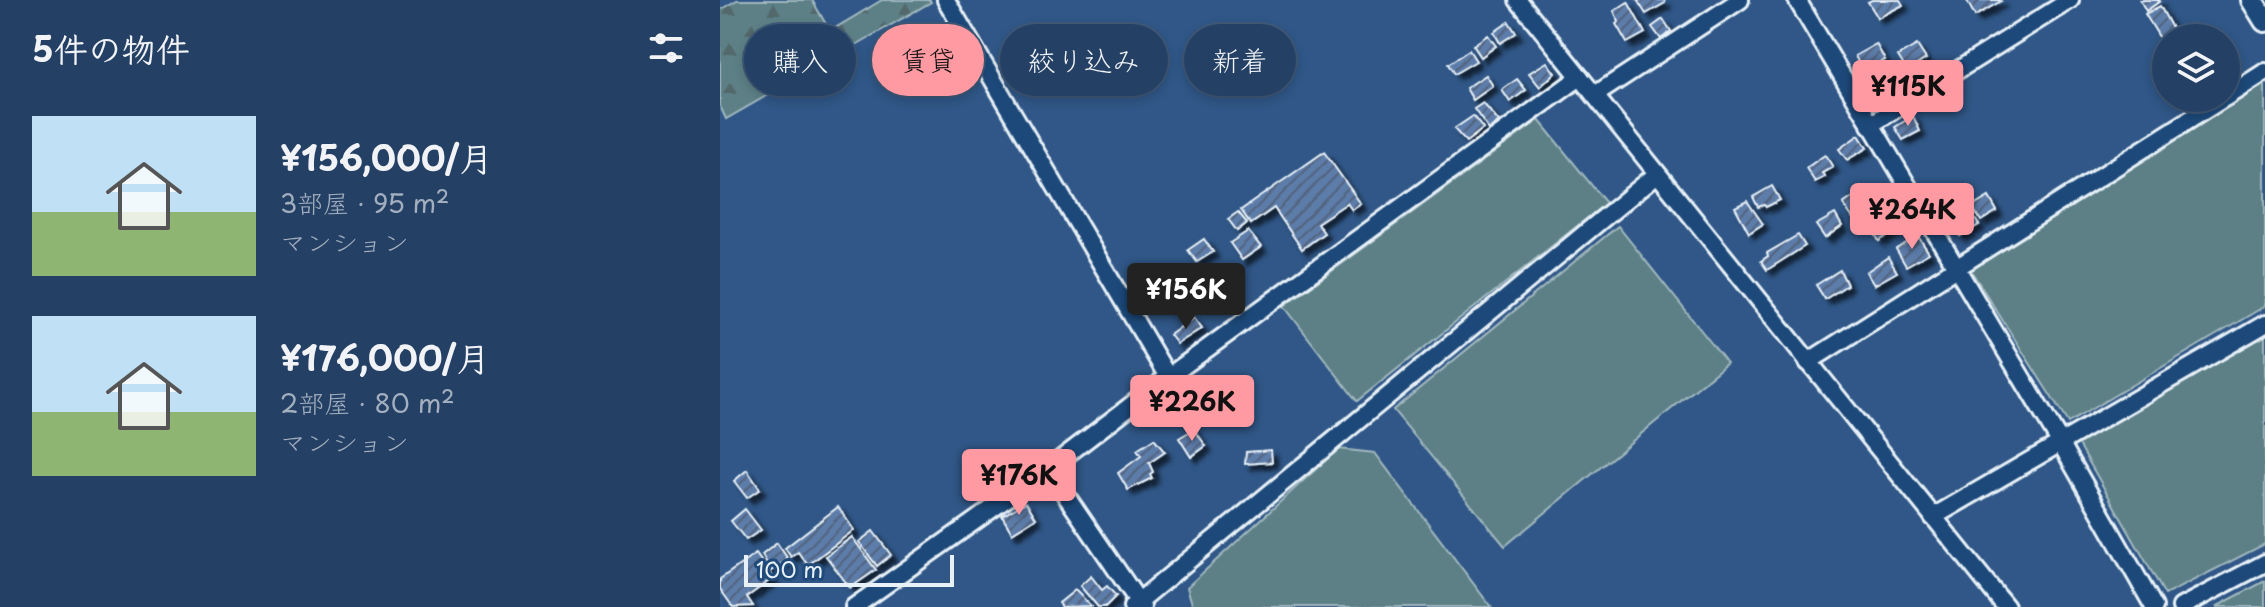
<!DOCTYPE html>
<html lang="ja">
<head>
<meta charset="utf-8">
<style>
	body { margin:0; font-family:"Playpen Sans","Klee One",sans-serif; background:#2c486b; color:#f1f3f6; height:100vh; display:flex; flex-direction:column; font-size:30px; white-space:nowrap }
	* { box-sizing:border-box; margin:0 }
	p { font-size:26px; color:#a3afbf }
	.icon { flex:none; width:44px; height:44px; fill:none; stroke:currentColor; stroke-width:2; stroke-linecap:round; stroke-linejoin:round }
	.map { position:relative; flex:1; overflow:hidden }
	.details { display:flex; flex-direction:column; background:#244165; width:720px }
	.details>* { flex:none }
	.hud { position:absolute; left:24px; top:24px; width:760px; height:72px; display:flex; gap:16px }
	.tools { position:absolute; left:1432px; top:24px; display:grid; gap:16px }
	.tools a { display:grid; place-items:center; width:88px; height:88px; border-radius:50%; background:#244165; box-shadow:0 4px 12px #0003,0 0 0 2px #415a79; font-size:40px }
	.scale { position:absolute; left:24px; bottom:20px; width:210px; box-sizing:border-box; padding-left:8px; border:4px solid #e8f1f8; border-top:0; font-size:22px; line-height:28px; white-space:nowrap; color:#e8f1f8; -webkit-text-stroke:6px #1f4a7a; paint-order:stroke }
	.price { position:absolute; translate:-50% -68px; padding:0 18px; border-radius:8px; background:#ff9aa2; color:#111; font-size:26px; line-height:52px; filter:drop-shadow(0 2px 4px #0008) }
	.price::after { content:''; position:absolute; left:50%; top:48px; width:24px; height:18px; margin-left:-12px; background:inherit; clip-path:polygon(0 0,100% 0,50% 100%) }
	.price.selected { background:#222; color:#fff }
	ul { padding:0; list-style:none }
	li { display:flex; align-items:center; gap:24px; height:200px; padding:0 32px }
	li span { display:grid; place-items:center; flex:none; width:224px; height:160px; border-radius:0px; color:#555 }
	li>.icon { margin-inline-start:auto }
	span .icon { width:96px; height:96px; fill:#fffc; stroke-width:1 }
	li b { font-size:34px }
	h2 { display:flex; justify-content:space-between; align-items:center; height:96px; padding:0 32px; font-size:34px }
	.pill { padding:0 28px; border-radius:36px; background:#244165; box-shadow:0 4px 12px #0003,0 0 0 2px #415a79; font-size:28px; line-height:72px }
	.pill.selected { background:#ff9aa2; color:#111 }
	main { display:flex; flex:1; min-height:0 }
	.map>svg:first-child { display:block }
</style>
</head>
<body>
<main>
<section class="details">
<h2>5件の物件<svg class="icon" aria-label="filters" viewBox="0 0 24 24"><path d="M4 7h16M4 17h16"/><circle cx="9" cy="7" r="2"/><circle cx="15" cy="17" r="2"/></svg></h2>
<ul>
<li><span style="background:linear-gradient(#bfe0f5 60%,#8fb573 0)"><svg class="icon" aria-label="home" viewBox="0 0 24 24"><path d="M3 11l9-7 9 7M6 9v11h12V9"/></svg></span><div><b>¥156,000/月</b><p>3部屋 · 95 m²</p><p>マンション</p></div></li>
<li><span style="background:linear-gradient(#bfe0f5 60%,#8fb573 0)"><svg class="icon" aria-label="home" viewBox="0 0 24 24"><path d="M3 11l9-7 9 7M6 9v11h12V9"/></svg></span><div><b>¥176,000/月</b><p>2部屋 · 80 m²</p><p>マンション</p></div></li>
</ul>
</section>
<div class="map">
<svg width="1545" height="607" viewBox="0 0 1545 607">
	<defs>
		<pattern id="forest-firs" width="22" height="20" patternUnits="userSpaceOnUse" patternTransform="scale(2)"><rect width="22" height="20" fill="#5c8086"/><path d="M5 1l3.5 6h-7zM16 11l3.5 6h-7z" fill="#52676b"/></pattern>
		<pattern id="building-hatch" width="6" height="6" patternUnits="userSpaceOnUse" patternTransform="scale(2)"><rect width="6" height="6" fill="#5c7ba9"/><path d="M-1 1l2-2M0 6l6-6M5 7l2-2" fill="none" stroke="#52647e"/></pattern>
		<filter id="shadow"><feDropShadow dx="5.5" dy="5.5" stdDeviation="2" flood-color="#0009"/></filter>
	</defs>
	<rect width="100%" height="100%" fill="#305787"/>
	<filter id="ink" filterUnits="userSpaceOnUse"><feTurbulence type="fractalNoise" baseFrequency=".0125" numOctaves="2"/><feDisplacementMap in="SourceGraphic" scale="16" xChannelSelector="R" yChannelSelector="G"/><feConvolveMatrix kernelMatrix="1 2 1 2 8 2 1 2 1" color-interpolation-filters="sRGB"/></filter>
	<g filter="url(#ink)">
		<!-- forest -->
		<path fill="url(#forest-firs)" stroke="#a2b8bf" stroke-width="2" d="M17 0H92L110 31 162 0H210L211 2 6 119 0 106V10Z"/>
		<!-- pitch -->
		<g fill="#5c8086" stroke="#a2b8bf" stroke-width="2">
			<path d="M1545 84V306L1348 423 1250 269Z"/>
			<path d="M819 120 886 203 637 401 564 306Z"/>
			<path d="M898 226 1007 363 785 546 673 410Z"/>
			<path d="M1545 336V544L1445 595 1357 441Z"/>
			<path d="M618 449 655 453 771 607H473L467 587Z"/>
			<path d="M1545 581V607H1496Z"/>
		</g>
		<!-- building -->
		<g fill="url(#building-hatch)" stroke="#e8f1f8" stroke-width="2" filter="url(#shadow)">
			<path d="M917 0H944L945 3 926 14Z"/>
			<path d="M1152 0H1180L1183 5 1158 18 1148 2Z"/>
			<path d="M1249 0H1280L1281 1 1255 16 1247 1Z"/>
			<path d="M1420 0H1439L1440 1 1426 11Z"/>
			<path d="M908 2 925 33 907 43 896 24 899 22 894 11Z"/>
			<path d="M1440 6 1454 32 1441 40 1425 14Z"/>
			<path d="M943 19 951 31 941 39 932 27Z"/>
			<path d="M789 22 796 33 780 43 774 32Z"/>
			<path d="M768 35 776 46 761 57 753 45Z"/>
			<path d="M1156 44 1165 60 1143 72 1135 56Z"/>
			<path d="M1197 45 1206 59 1187 71 1178 56Z"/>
			<path d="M749 50 756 61 734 74 728 64Z"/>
			<path d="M827 62 835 73 820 87 809 73Z"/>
			<path d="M766 75 773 86 753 100 746 88Z"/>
			<path d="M797 79 806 90 790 102 782 90Z"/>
			<path d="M763 103 779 122 769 130 754 109Z"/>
			<path d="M753 116 763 129 746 142 734 129Z"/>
			<path d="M1193 116 1200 131 1183 140 1175 127Z"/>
			<path d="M1139 135 1147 148 1127 160 1119 149Z"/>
			<path d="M604 152 641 204 632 210 627 203 597 223 604 233 582 249 554 208 531 224 521 210Z"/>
			<path d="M1105 155 1113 167 1102 173 1105 177 1095 182 1086 168Z"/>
			<path d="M1052 186 1060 200 1046 207 1044 205 1038 207 1033 197Z"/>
			<path d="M1141 192 1151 209 1134 220 1123 204Z"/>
			<path d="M1269 197 1277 211 1261 221 1252 207Z"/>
			<path d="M1027 201 1043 224 1029 233 1015 207Z"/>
			<path d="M1248 209 1259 225 1240 236 1231 219Z"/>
			<path d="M518 212 527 223 517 231 508 219Z"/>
			<path d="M1115 214 1122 226 1105 238 1096 225Z"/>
			<path d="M1168 215 1176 230 1159 241 1150 226Z"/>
			<path d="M528 231 541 247 522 260 510 243Z"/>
			<path d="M1078 235 1085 246 1047 270 1041 261 1048 256 1047 253Z"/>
			<path d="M1198 236 1209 253 1186 266 1176 249Z"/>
			<path d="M484 239 493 252 477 262 468 250Z"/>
			<path d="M1168 257 1177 272 1154 285 1146 272Z"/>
			<path d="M1120 270 1127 285 1105 299 1096 285Z"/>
			<path d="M474 317 482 328 457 344 450 335Z"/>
			<path d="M474 429 486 446 471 457 459 438Z"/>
			<path d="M434 439 445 452 429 463 433 472 430 474 432 478 408 490 398 473 421 456 417 450Z"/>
			<path d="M551 450 552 462 525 464 526 452Z"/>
			<path d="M27 470 40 489 27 498 14 481Z"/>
			<path d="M306 502 316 518 292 533 282 516Z"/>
			<path d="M118 507 134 530 88 565 78 552 71 557 65 548Z"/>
			<path d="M25 509 41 530 26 540 11 521Z"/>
			<path d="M153 531 171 555 157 566 139 542Z"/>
			<path d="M132 537 156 570 130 588 106 556Z"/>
			<path d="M57 543 68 559 51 571 42 555Z"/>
			<path d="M36 554 53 578 27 597 33 606 13 607 0 589V579Z"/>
			<path d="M371 576 382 590 387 586 396 596 385 607H378L360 586Z"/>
			<path d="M355 590 371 606 342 607 339 603Z"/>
		</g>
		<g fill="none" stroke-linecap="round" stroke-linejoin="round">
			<defs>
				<g id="minor">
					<path d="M226 0 448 377"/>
					<path d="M798 0 1286 607"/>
					<path d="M1077 0 1340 442 1434 607"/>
					<path d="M875 95 1020 0"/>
					<path d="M1506 97 1545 72"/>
					<path d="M1150 125 1350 0"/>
					<path d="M1088 362 1504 98"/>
					<path d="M328 469 422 607"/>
					<path d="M1213 517 1545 324"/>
					<path d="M134 607 328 469 448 377 860 77"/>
					<path d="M412 607 937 174"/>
					<path d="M1461 607 1545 563"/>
				</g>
				<path id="major" d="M1532 0 1545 21"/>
			</defs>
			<!-- minor casing -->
			<use href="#minor" stroke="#e8f1f8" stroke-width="22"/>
			<!-- major casing -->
			<use href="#major" stroke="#e8f1f8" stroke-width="26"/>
			<!-- minor -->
			<use href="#minor" stroke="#1f4a7a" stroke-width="16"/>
			<!-- major -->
			<use href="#major" stroke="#1f4a7a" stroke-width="20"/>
		</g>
	</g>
</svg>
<div class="tools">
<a><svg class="icon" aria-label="layers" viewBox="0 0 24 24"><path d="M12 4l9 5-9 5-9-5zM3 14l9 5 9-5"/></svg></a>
</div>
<div class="scale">100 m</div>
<b class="price" style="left:1188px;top:128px">¥115K</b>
<b class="price" style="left:1192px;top:251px">¥264K</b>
<b class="price selected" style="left:466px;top:331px">¥156K</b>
<b class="price" style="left:472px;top:443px">¥226K</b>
<b class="price" style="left:299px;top:517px">¥176K</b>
<div class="hud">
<a class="pill">購入</a>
<a class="pill selected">賃貸</a>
<a class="pill">絞り込み</a>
<a class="pill">新着</a>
</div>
</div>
</main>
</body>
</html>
